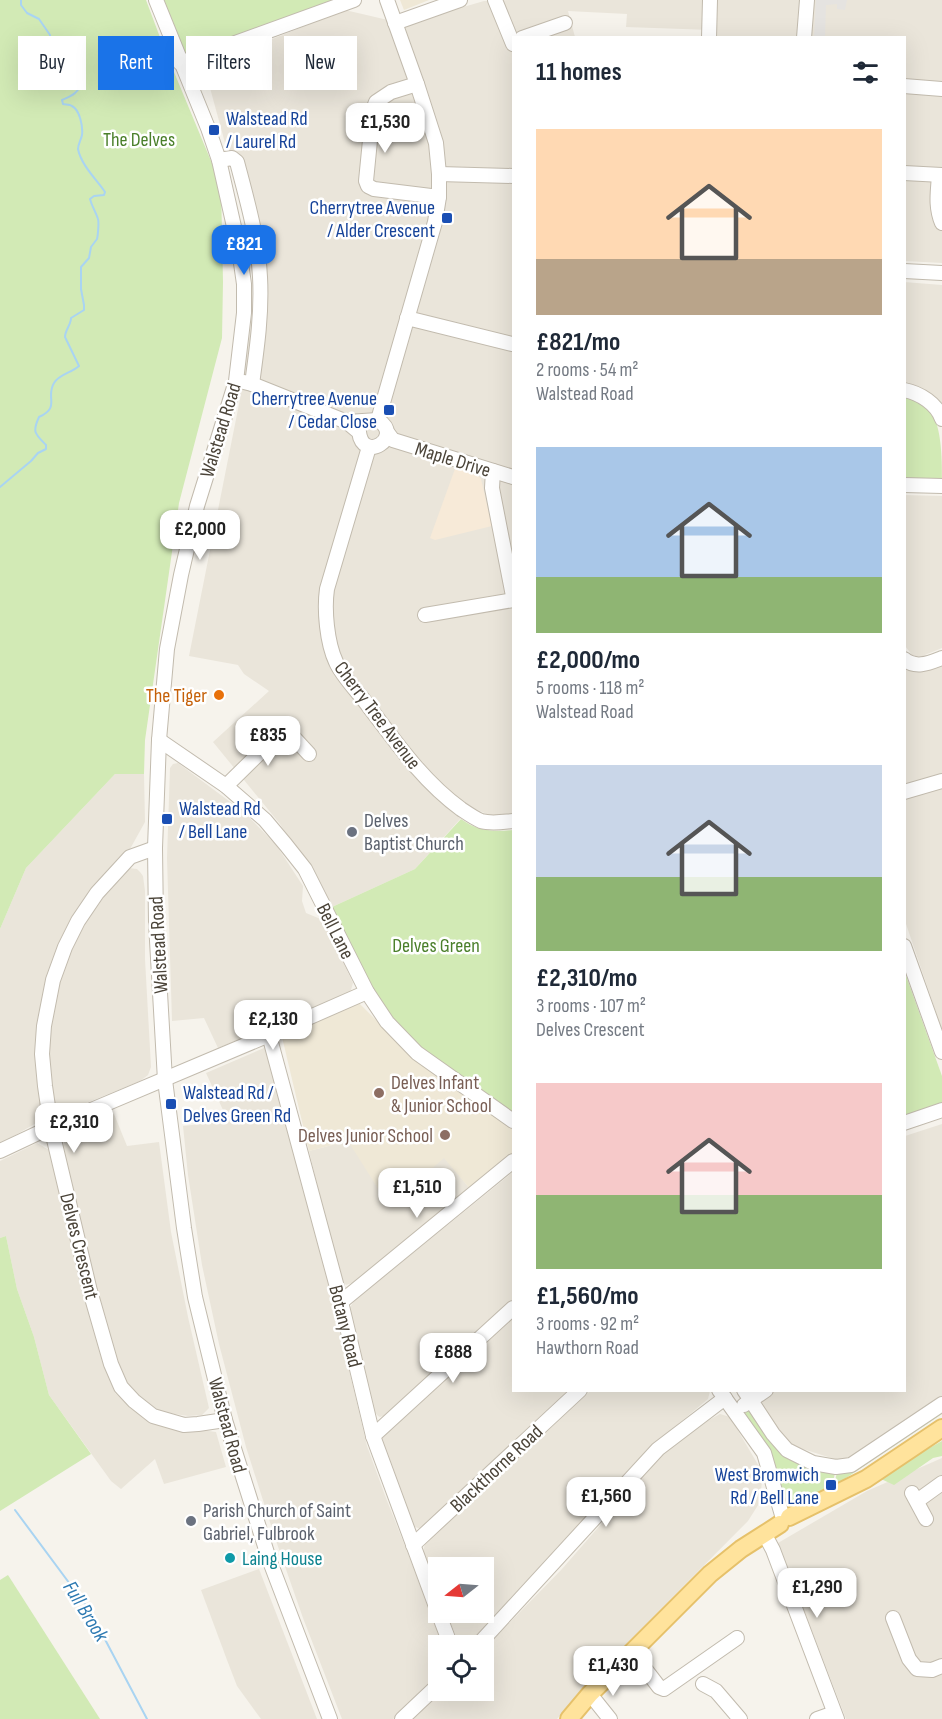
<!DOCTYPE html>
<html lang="en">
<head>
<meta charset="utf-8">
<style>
	body { margin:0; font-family:"Sofia Sans Condensed",sans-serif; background:#f2f2f3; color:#1f2937; height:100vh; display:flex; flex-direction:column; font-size:22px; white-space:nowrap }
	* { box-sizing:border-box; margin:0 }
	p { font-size:20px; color:#747a83 }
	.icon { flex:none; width:33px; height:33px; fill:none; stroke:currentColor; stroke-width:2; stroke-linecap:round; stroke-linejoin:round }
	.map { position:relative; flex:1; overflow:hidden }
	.sheet { position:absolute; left:512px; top:36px; width:394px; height:1356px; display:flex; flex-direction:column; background:#fff; border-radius:0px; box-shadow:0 6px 24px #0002 }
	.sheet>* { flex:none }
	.hud { position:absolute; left:18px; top:36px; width:404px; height:54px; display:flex; gap:12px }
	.needle { width:39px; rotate:253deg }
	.controls { position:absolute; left:428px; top:1557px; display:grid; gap:12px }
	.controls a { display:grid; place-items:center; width:66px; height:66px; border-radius:0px; background:#fff; box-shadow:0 6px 24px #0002; font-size:30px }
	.price { position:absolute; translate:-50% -51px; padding:0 14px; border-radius:12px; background:#fff; color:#222; font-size:20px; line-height:39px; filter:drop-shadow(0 2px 3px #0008) }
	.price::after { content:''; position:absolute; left:50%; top:36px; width:18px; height:14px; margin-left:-9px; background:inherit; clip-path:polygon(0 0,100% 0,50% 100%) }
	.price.selected { background:#1a73e8; color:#fff }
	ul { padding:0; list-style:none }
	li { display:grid; align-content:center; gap:12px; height:318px; padding:0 24px }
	li span { display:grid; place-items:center; height:186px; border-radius:0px; color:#555 }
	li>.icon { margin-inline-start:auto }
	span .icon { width:108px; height:108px; fill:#fffc; stroke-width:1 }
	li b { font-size:26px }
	h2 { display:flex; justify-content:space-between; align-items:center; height:72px; padding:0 24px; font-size:26px }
	.pill { padding:0 21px; border-radius:0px; background:#fff; box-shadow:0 6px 24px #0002; font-size:21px; line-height:54px }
	.pill.selected { background:#1a73e8; color:#fff }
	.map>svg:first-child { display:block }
</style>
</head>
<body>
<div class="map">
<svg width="942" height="1719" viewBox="0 0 942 1719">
	<rect width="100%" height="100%" fill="#f6f3ec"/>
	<!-- residential -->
	<g fill="#eae5da">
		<path d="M509 0H942V263L905 261 904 38 712 37 711 30 626 27 627 14 568 11 575 37 513 38V814L491 816 471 807 415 869 332 907 280 824 213 742 269 691 244 674 238 665 189 656 242 389 254 302 251 238 204 66 345 10 405 24 484 1Z"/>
		<path d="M904 282 942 285V406L905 386Z"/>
		<path d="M904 495 942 496V648L920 657 913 656 905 646Z"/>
		<path d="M942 662V1030L905 921 904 666Z"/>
		<path d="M178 763 245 813 277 846 303 886 302 901 306 913 323 920 353 983 351 990 349 992 218 1048 204 1018 172 1021 167 858 170 768 173 764Z"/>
		<path d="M115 774H144L145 822 130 849 77 910 53 959 40 1009 36 1074 42 1113 38 1122 0 1144V929L26 868Z"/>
		<path d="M129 868 137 869 140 872 143 876 145 891V959L151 1067 148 1075 140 1081 67 1111 60 1109 54 1101 49 1052 50 1025 60 979 71 949 82 928 112 885 123 872Z"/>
		<path d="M264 1048 269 1050 311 1209 367 1446 386 1498 444 1645 438 1646V1677L393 1719H342L303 1618 275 1538 246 1447 219 1344 202 1265 188 1175 183 1126 228 1121 206 1073Z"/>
		<path d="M114 1114 127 1146 159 1142 171 1232 188 1317 209 1408 202 1415 188 1416 162 1412 147 1404 136 1395 120 1373 111 1345 80 1225 64 1149V1140L71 1133Z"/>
		<path d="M942 1124V1396L844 1462 787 1444 752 1391 904 1390 905 1136Z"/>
		<path d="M348 1141 445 1158 470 1189 355 1282 346 1285 340 1279 309 1151Z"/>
		<path d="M37 1143 49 1150 52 1161 100 1353 115 1393 144 1419 185 1431H209L216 1432 226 1467 164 1484 155 1459 121 1489 111 1481 49 1395 34 1337 17 1289 6 1236 0 1238V1161Z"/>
		<path d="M513 1172V1299L386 1415 380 1417 378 1416 373 1410 349 1309 354 1301Z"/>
		<path d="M513 1316V1390L569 1391 421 1529 415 1527 409 1517 384 1447 382 1439 384 1435Z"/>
		<path d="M590 1391H710L708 1399 647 1450 467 1645H460L446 1613 483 1612V1568H438V1593L423 1553 425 1543Z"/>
		<path d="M720 1414 730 1417 760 1468 762 1480 760 1502 748 1521 614 1656 557 1719H412L442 1691 483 1690V1650L562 1569 663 1453 707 1421Z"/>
		<path d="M942 1458V1719H846L778 1543 867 1491Z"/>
		<path d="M259 1569 317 1719H261L237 1686 227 1660 201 1590Z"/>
	</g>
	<!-- commercial -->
	<path fill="#f7ead8" d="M456 466 476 473 481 479 492 526 435 540 430 538Z"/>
	<!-- education -->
	<g fill="#efe8d6">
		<path d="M400 0H429L404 10Z"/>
		<path d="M359 1003 414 1058 513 1127V1153L470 1189 444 1158 389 1206 348 1141 309 1151 282 1037Z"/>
	</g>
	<!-- green -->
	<g fill="#d2eab5">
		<path d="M0 0H146L164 48 221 185 223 282 222 338 179 503 145 740 144 774H115L26 868 0 929Z"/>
		<path d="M159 0H338L181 58Z"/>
		<path d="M905 396C911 399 921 401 927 406 942 421 942 458 942 480L905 481Z"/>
		<path d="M461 819C477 831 494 832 513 830V1113L423 1050 397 1024 375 994 332 907 415 869Z"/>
		<path d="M904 970 942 1076V1104L904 1117Z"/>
		<path d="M6 1236 17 1289 34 1337 49 1395 91 1454 0 1511V1238Z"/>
		<path d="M750 1408 783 1449 835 1473 832 1486 828 1490 796 1506 791 1505 784 1498H781L774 1461 767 1448 745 1414 746 1411Z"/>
		<path d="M942 1409V1414L834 1486 837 1472Z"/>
		<path d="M942 1441V1456L933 1458 894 1485 881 1479 917 1455Z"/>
		<path d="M8 1575 100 1719H0V1580Z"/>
	</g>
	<!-- parking -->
	<path fill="#e5e3e0" d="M816 0H847L845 10 837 9V4L826 5 825 37H814Z"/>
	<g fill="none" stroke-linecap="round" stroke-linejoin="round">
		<!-- stream -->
		<g stroke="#a9d4f2" stroke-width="2">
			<path d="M0 487 31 461 38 453 46 449V445C35 434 32 432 39 417 61 407 45 398 54 383 59 374 71 373 79 366L65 337C65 330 71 325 71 318L84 310V305L81 289V267L89 258 91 247 97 239C98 235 99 222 98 219 96 212 92 207 90 199L94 196 104 195 105 192C97 180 81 165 78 149 78 144 81 140 82 135 83 127 80 110 72 106 69 104 66 105 63 104L62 100C66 98 72 96 75 93 91 79 70 61 55 60 51 59 45 61 40 62L39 60 41 44 50 38V35L39 19 27 13 21 5V0"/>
			<path d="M15 1510 90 1611 147 1719"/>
		</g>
		<defs>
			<g id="minor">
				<path d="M156 0 208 128 219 160 239 249 244 284V313L236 381 197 506 181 575 167 649 159 740 155 848 156 923 165 1080 184 1228 195 1297 225 1420 269 1559 330 1719"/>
				<path d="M495 0 513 44"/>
				<path d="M395 23 460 0"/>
				<path d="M522 38 565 23"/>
				<path d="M709 38 710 0"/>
				<path d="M804 38 807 0"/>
				<path d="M180 63 354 0"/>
				<path d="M417 84 391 92 376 102 373 110 366 181 368 186 374 189 439 197"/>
				<path d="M904 86 942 89"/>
				<path d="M219 160 232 158 237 162C247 200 258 238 260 277 262 313 257 348 252 384"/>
				<path d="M904 173 942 175"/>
				<path d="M439 174 513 176"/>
				<path d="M939 175C938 191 935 207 942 223"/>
				<path d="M904 271 942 273"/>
				<path d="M407 318 512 344"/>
				<path d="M244 382 252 384 347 422 359 432C363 464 405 437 378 420L347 422"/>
				<path d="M904 390C920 393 937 404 942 419"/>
				<path d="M378 420 435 222 439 197V174L436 143 417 84 387 0"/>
				<path d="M387 432 393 440 513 477"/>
				<path d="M369 447 327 589C324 610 327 643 336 662 341 674 355 689 363 699 393 738 421 780 461 809 467 813 474 818 481 821 491 824 502 822 513 821"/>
				<path d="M493 471 492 488 513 596"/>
				<path d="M904 485 942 486"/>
				<path d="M425 615 513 600"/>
				<path d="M904 659C916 669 929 663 942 658"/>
				<path d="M159 740 226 786 265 820 286 845 305 869 367 992 387 1022 417 1053 513 1121"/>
				<path d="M226 786 285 728 309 754"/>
				<path d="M904 792 942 781"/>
				<path d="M155 848 130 857 97 893 78 921 65 947 53 980 44 1026 42 1054 45 1086 51 1127 90 1291 111 1364 121 1387 134 1401 153 1416 184 1425 198 1424 225 1420"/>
				<path d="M904 946 942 1052"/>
				<path d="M269 1035 341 1302 373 1436 438 1612"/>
				<path d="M904 1123 942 1110"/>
				<path d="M0 1151 51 1127 269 1035 367 992"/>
				<path d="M341 1302 513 1161"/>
				<path d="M719 1390 764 1453 782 1515"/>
				<path d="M744 1390 773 1434 787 1450 813 1463 836 1467 851 1465 942 1404"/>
				<path d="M744 1405 766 1390"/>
				<path d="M373 1436 513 1308"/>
				<path d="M912 1493 926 1519"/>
				<path d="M917 1501 942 1483"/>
				<path d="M765 1535 773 1550 837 1719"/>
				<path d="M413 1545 580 1390"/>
				<path d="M438 1612 451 1646"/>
				<path d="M893 1618 909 1659 917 1669 932 1670 942 1666"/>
				<path d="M477 1646 658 1449 725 1398"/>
				<path d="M632 1652 659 1687 664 1689 737 1638"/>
				<path d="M703 1684 716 1691 740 1719"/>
				<path d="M590 1694 610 1719"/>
				<path d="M402 1719 438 1685"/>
				<path d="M817 1719 834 1713"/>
			</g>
			<g id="major">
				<path d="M789 1517 866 1479 942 1428"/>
				<path d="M569 1719 590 1694 710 1574 741 1549 780 1524"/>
			</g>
		</defs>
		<!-- minor casing -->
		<use href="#minor" stroke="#c2bbae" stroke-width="16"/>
		<!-- major casing -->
		<use href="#major" stroke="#e6c16a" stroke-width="20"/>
		<!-- minor -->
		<use href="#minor" stroke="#fff" stroke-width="14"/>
		<!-- major -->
		<use href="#major" stroke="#ffe39c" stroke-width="16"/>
	</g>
	<!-- markers -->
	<g fill="#1a4fb4" stroke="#fff" stroke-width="2">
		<rect x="208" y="124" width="12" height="12" rx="3"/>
		<rect x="441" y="212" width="12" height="12" rx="3"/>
		<rect x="383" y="404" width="12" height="12" rx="3"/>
		<rect x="161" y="813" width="12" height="12" rx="3"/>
		<rect x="165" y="1098" width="12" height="12" rx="3"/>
		<rect x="825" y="1479" width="12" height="12" rx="3"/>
	</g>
	<circle fill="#e8710a" stroke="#fff" stroke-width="2" cx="219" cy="695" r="6"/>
	<g fill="#6b7280" stroke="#fff" stroke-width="2">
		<circle cx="352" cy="832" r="6"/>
		<circle cx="191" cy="1521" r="6"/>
	</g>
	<g fill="#8d6e63" stroke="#fff" stroke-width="2">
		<circle cx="379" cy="1093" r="6"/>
		<circle cx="445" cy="1135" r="6"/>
	</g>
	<circle fill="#0f9aa8" stroke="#fff" stroke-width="2" cx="230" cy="1558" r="6"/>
	<g text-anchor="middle" stroke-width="5" stroke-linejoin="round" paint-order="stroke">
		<!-- transit labels -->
		<g font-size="20" fill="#164399" stroke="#fff" text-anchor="start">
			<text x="226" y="125">Walstead Rd<tspan x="226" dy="23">/ Laurel Rd</tspan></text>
			<text x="435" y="214" text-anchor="end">Cherrytree Avenue<tspan x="435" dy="23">/ Alder Crescent</tspan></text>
			<text x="377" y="405" text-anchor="end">Cherrytree Avenue<tspan x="377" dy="23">/ Cedar Close</tspan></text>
			<text x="179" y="815">Walstead Rd<tspan x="179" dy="23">/ Bell Lane</tspan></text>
			<text x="183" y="1099">Walstead Rd /<tspan x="183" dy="23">Delves Green Rd</tspan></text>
			<text x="819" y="1481" text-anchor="end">West Bromwich<tspan x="819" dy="23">Rd / Bell Lane</tspan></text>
		</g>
		<!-- park labels -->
		<g font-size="20" fill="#4a7f2a" stroke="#fff">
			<text x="139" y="146">The Delves</text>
			<text x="436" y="952">Delves Green</text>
		</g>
		<!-- street labels -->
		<g font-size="20" fill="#4b4439" stroke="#fff">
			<text transform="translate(220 430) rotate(-73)" y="7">Walstead Road</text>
			<text transform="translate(453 459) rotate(17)" y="7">Maple Drive</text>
			<text transform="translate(378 715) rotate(53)" y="7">Cherry Tree Avenue</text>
			<text transform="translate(336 931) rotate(63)" y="7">Bell Lane</text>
			<text transform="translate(158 945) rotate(-93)" y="7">Walstead Road</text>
			<text transform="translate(80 1246) rotate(76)" y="7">Delves Crescent</text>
			<text transform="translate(346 1326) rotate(76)" y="7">Botany Road</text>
			<text transform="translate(228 1425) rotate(75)" y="7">Walstead Road</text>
			<text transform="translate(496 1468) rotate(-43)" y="7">Blackthorne Road</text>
		</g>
		<!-- food labels -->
		<g font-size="20" fill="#c56008" stroke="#fff" text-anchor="end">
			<text x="207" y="702">The Tiger</text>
		</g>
		<!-- worship labels -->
		<g font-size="20" fill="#5b616d" stroke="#fff" text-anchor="start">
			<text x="364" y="827">Delves<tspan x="364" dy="23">Baptist Church</tspan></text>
			<text x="203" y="1517">Parish Church of Saint<tspan x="203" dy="23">Gabriel, Fulbrook</tspan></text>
		</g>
		<!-- education labels -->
		<g font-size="20" fill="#785e54" stroke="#fff" text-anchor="start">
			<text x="391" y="1089">Delves Infant<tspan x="391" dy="23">&amp; Junior School</tspan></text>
			<text x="433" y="1142" text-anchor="end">Delves Junior School</text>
		</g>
		<!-- culture labels -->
		<g font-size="20" fill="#0d838f" stroke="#fff" text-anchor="start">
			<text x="242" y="1565">Laing House</text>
		</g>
		<!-- water labels -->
		<g font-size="21" font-style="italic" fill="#2e7ab2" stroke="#fff">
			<text transform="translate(86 1611) rotate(58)" y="7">Full Brook</text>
		</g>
	</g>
</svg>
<div class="controls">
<a><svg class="needle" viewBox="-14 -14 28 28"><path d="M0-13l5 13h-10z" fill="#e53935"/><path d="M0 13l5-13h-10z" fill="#747a83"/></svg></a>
<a><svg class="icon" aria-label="locate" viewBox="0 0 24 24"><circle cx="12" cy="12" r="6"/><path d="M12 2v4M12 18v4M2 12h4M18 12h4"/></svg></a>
</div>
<b class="price" style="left:385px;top:154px">£1,530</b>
<b class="price selected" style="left:244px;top:276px">£821</b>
<b class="price" style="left:200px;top:561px">£2,000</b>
<b class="price" style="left:268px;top:767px">£835</b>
<b class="price" style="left:273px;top:1051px">£2,130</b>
<b class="price" style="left:74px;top:1154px">£2,310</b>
<b class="price" style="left:417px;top:1219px">£1,510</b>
<b class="price" style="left:453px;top:1384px">£888</b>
<b class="price" style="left:606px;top:1528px">£1,560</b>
<b class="price" style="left:817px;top:1619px">£1,290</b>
<b class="price" style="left:613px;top:1697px">£1,430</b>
<div class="hud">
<a class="pill">Buy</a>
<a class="pill selected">Rent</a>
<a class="pill">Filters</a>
<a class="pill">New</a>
</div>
<section class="sheet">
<h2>11 homes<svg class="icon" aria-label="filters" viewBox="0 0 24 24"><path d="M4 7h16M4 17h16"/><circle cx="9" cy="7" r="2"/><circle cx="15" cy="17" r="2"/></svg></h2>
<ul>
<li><span style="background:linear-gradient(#ffd9b3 70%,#b9a48a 0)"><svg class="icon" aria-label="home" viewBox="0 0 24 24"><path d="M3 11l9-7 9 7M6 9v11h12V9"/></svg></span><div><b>£821/mo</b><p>2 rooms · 54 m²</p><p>Walstead Road</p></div></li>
<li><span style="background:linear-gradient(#a9c7e8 70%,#8fb573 0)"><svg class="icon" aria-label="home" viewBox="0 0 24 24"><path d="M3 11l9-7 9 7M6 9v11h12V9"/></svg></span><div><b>£2,000/mo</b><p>5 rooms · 118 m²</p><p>Walstead Road</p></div></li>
<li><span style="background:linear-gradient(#c9d6e8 60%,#8fb573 0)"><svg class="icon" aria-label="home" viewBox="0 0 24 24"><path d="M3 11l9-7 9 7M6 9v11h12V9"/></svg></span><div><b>£2,310/mo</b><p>3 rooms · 107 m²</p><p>Delves Crescent</p></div></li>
<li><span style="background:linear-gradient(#f6c9c9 60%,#8fb573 0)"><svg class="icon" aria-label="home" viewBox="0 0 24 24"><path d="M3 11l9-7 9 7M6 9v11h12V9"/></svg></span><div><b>£1,560/mo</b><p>3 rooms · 92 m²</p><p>Hawthorn Road</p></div></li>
</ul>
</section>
</div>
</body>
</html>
